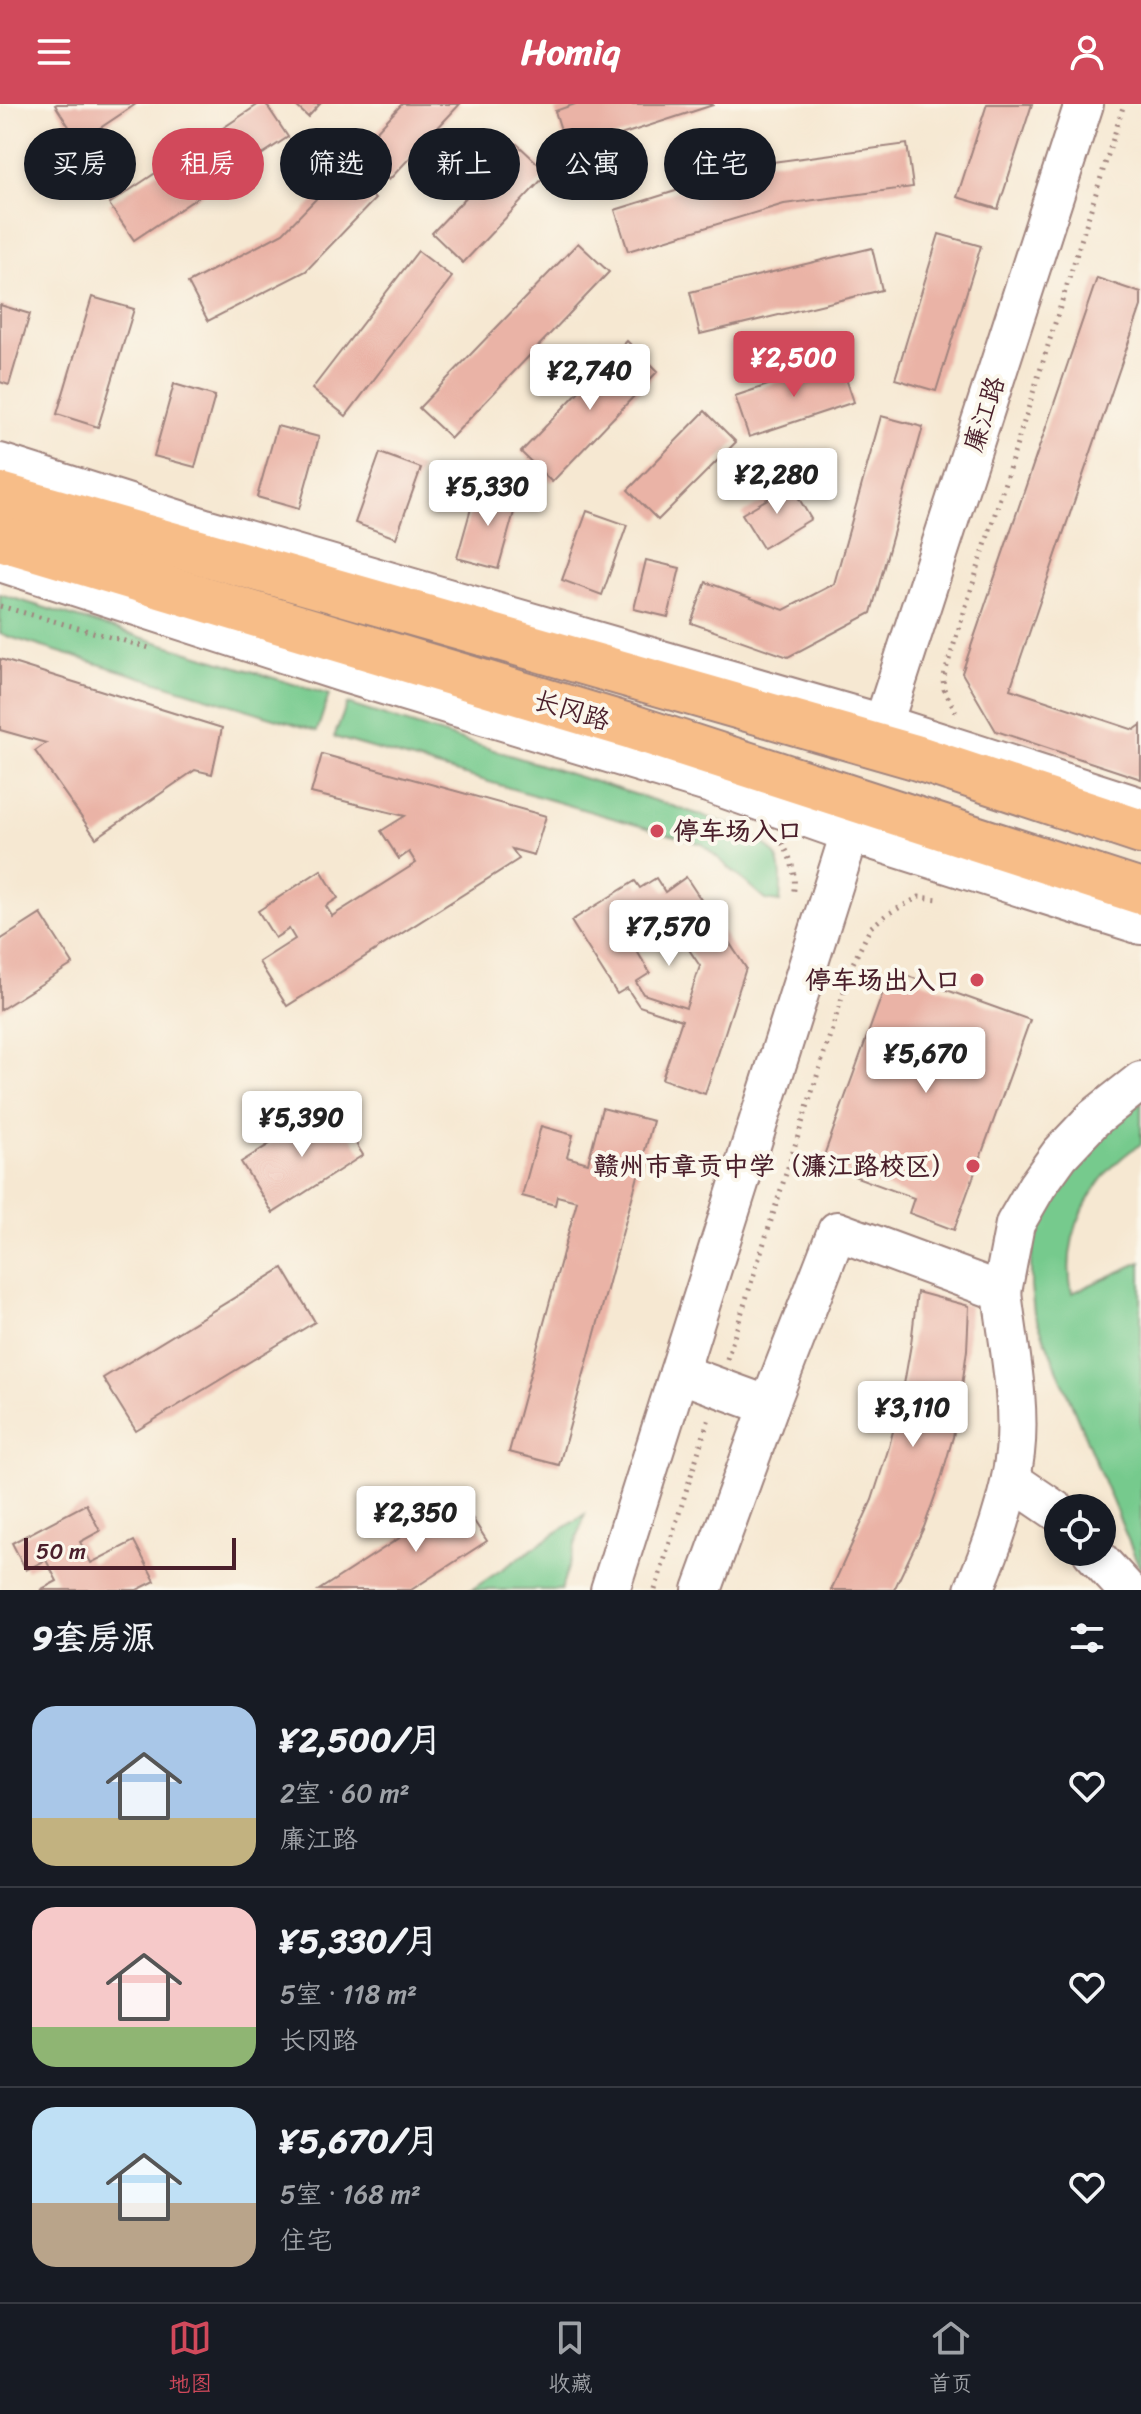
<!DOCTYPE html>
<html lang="zh">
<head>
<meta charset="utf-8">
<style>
	body { margin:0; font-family:Sriracha,"LXGW WenKai TC",sans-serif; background:#242831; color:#f1f3f6; height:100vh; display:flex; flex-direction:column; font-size:30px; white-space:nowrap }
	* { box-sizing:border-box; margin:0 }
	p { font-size:26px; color:#9ea1a6 }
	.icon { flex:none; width:44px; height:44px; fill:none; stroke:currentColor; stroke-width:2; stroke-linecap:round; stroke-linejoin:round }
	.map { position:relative; height:1486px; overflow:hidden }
	.details { display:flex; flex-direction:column; background:#171b24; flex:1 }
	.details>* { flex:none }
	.guide { position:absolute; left:24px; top:24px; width:1094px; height:72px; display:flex; gap:16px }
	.fabs { position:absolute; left:1044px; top:1390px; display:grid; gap:16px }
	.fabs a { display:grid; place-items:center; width:72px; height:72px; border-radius:50%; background:#171b24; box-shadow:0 4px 12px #0003; font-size:40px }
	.scale { position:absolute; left:24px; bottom:20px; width:212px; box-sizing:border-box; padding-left:8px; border:4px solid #4a1f2b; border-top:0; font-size:22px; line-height:28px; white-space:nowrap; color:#4a1f2b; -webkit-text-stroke:6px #fbf7ec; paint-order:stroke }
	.price { position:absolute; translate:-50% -68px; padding:0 18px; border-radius:8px; background:#fff; color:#222; font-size:26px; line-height:52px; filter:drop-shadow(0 2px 4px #0008) }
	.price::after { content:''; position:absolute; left:50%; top:48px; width:24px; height:18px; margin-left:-12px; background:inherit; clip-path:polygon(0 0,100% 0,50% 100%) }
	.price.active { background:#d1495b; color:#fff }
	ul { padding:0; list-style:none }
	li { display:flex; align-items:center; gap:24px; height:200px; padding:0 32px }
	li+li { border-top:2px solid #363941 }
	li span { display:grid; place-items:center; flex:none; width:224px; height:160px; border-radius:24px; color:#555 }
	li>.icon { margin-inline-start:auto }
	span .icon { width:96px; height:96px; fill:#fffc; stroke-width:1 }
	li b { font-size:34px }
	h2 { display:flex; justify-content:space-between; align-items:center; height:96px; padding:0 32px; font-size:34px }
	.chip { padding:0 28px; border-radius:36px; background:#171b24; box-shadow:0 4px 12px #0003; font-size:28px; line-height:72px }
	.chip.active { background:#d1495b; color:#fff }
	header { display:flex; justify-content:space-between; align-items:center; height:104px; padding:0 32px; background:#d1495b; color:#fff; font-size:36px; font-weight:700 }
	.tabs { display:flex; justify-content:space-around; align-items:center; height:112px; border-top:2px solid #363941; background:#171b24; font-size:22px; color:#9ea1a6 }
	.tabs a { display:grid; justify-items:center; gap:4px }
	.tabs .active { color:#d1495b }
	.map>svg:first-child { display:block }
</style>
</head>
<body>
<header><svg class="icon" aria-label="menu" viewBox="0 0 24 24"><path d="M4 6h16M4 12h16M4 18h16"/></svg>Homiq<svg class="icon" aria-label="person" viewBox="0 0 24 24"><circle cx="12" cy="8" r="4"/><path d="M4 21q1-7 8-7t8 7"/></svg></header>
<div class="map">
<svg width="1141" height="1486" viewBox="0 0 1141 1486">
	<rect width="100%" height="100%" fill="#fbf7ec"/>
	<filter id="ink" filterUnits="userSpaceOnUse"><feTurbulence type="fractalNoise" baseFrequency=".0125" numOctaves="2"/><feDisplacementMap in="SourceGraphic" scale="16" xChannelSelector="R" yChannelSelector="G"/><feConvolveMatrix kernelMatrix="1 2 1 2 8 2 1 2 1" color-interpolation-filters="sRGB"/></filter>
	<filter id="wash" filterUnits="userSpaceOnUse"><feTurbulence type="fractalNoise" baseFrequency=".006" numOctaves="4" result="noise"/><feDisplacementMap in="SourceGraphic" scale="32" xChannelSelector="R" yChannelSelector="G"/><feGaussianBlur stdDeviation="1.8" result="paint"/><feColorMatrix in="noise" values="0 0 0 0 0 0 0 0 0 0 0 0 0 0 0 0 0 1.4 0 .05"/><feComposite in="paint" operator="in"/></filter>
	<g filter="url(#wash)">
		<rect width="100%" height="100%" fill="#f6e8d2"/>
		<!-- green -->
		<g fill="#76ca8d" stroke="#60745c" stroke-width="2">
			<path d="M0 490 329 591 317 627 0 530Z"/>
			<path d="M347 600 739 723C778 747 784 751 780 798L766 796 702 740 334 633Z"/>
			<path d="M1141 999V1040C1092 1070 1060 1132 1072 1189L1141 1158V1467L1034 1209 1031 1183V1157L1035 1130 1053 1081 1127 1006Z"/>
			<path d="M585 1410 561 1486H471Z"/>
		</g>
		<g id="blocks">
			<!-- building -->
			<g fill="#eab3a6" fill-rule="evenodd">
				<path d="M57 0H136L79 38 55 1Z"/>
				<path d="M259 0H266L288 33 134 136 109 100Z"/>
				<path d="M294 0H320L308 13Z"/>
				<path d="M402 0H460L389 76 358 47Z"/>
				<path d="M575 0H712L713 1 568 48 555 7Z"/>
				<path d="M987 0H1032L998 105 957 93Z"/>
				<path d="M517 40 548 69 463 159 432 129Z"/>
				<path d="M907 40 913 83 784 100 628 147 615 106 765 59Z"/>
				<path d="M345 65 375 95 306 167 208 217 188 179 283 129Z"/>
				<path d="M939 130 981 142 936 287 895 275Z"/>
				<path d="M578 139 609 168 451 334 419 304Z"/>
				<path d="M872 144 882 186 700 230 690 188Z"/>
				<path d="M418 147 452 173 346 312 312 285Z"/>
				<path d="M1097 174 1141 189V202L1010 585 1134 626 1141 621V675L996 627 962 569Z"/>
				<path d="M92 193 134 205 98 323 57 310Z"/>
				<path d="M0 201 30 210 9 281 0 278Z"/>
				<path d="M627 237 658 267 552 378 521 348Z"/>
				<path d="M840 257 854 298 749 333 735 292Z"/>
				<path d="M174 280 215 292 195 363 154 352Z"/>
				<path d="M705 307 736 338 658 416 628 386Z"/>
				<path d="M881 312 923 323 871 509 788 553 691 519 706 478 784 506 834 480Z"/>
				<path d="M277 322 319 333 299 405 257 393Z"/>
				<path d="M380 349 421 364 396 434 355 419Z"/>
				<path d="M791 381 811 415 763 444 742 410Z"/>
				<path d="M477 383 518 394 498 465 457 454Z"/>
				<path d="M587 407 627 421 602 491 562 476Z"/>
				<path d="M646 456 680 464 668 513 634 505Z"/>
				<path d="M0 555 222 624 212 670 195 666 96 734 35 647 46 639 0 626Z"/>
				<path d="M322 650 546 712 534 751 512 745 519 755 287 902 259 858 295 835 289 825 275 834 258 807 321 766 338 794 326 802 332 812 416 759 409 748 399 755 381 727 405 712 311 689Z"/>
				<path d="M686 773 746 864 705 990 662 975 682 916 639 902 627 884 617 890 571 817 635 777 640 784 656 774 665 788ZM671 819 700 862 686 904 643 890 636 878 650 869 634 842Z"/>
				<path d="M41 810 73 860 0 906V836Z"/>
				<path d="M891 866 1030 916 954 1126 909 1109 914 1094 821 1060Z"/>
				<path d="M332 1001 363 1051 273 1109 241 1058Z"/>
				<path d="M602 1004 653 1017 559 1361 509 1348 577 1097 557 1092 555 1101 522 1092 541 1022 573 1031 567 1053 588 1059Z"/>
				<path d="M283 1164 315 1218 136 1327 103 1274Z"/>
				<path d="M917 1188 969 1202 967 1246 961 1289 953 1333 941 1375 924 1423 894 1486H831L872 1396 889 1343 902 1292 911 1240Z"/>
				<path d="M460 1395 487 1437 411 1486H319Z"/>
				<path d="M86 1400 100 1427 80 1438 91 1459 134 1437 155 1477 137 1486H40L57 1477 46 1456 26 1466 12 1439Z"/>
			</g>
		</g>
	</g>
	<g filter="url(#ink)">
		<use href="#blocks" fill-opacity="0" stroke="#a0847e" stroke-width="2"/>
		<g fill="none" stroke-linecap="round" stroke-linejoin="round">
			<defs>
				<g id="minor">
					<path d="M0 359 205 424 883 620 1141 703"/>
					<path d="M0 458 344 569 711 680 850 729 1141 821"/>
					<path d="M883 620 1084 0"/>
					<path d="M1002 1188 1015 1120 1037 1082 1060 1050 1094 1014 1141 977"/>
					<path d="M679 1269 769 1302 837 1127 1002 1188C1008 1239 1021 1298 1015 1349 1010 1395 992 1443 974 1486"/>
					<path d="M1011 1376 1058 1408"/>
					<path d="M1092 1448 1127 1486"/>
					<path d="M610 1486 850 729"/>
					<path d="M702 1486 769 1302"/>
				</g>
				<g id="major">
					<path d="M0 391 915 653 1141 728"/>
					<path d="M0 434 632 623 1141 788"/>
				</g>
			</defs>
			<!-- minor casing -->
			<use href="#minor" stroke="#a0847e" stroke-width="42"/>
			<!-- major casing -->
			<use href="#major" stroke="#a0847e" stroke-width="48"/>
			<!-- path -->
			<g stroke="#a0847e" stroke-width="5" stroke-dasharray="2 6" stroke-linecap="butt">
				<path d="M0 502 153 545"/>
				<path d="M956 608 944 585 943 575 1124 0"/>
				<path d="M782 739C792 755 797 773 793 791"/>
				<path d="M727 1255 853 859 871 823 886 811 919 793 940 795"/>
				<path d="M655 1486 709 1314"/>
			</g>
			<!-- minor -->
			<use href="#minor" stroke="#fff" stroke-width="38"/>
			<!-- major -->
			<use href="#major" stroke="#f7bd88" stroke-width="44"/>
		</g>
	</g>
	<!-- markers -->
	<g fill="#d1495b" stroke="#fbf7ec" stroke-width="3">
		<circle cx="657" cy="727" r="8"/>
		<circle cx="977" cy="876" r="8"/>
		<circle cx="973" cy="1062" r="8"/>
	</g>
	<g text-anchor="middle" stroke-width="8" stroke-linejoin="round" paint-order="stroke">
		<!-- street labels -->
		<g font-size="26" fill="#4a1f2b" stroke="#fbf7ec">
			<text transform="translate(984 310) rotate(-72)" y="9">廉江路</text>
			<text transform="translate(572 606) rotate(17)" y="9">长冈路</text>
		</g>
		<!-- poi labels -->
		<g font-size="26" font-weight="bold" fill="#4a1f2b" stroke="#fbf7ec" text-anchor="end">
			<text x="673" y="736" text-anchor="start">停车场入口</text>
			<text x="961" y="885">停车场出入口</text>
			<text x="957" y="1071">赣州市章贡中学（濂江路校区）</text>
		</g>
	</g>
</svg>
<div class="fabs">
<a><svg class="icon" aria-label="locate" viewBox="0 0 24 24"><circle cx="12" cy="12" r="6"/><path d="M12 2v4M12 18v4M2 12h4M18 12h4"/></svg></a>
</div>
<div class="scale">50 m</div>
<b class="price active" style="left:794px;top:295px">¥2,500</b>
<b class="price" style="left:590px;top:308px">¥2,740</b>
<b class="price" style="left:777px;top:412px">¥2,280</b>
<b class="price" style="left:488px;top:424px">¥5,330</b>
<b class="price" style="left:669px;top:864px">¥7,570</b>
<b class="price" style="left:926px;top:991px">¥5,670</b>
<b class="price" style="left:302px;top:1055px">¥5,390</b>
<b class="price" style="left:913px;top:1345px">¥3,110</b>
<b class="price" style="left:416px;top:1450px">¥2,350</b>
<div class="guide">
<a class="chip">买房</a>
<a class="chip active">租房</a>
<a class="chip">筛选</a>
<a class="chip">新上</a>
<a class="chip">公寓</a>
<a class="chip">住宅</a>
</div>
</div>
<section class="details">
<h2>9套房源<svg class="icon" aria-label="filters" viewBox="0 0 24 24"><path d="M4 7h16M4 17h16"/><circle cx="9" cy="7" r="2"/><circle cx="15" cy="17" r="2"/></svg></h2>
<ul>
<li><span style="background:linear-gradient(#a9c7e8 70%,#c2b280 0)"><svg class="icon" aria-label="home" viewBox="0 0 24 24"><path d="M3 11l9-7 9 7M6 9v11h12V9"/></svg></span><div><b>¥2,500/月</b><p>2室 · 60 m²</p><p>廉江路</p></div><svg class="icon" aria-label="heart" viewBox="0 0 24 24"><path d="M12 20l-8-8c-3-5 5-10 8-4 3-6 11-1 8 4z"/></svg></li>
<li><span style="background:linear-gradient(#f6c9c9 75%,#8fb573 0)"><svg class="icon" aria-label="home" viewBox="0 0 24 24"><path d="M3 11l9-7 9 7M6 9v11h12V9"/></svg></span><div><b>¥5,330/月</b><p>5室 · 118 m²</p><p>长冈路</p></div><svg class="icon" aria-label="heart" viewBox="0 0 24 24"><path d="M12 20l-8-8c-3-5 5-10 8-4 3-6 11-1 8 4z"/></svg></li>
<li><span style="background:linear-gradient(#bfe0f5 60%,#b9a48a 0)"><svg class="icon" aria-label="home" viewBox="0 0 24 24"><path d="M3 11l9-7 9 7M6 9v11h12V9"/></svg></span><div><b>¥5,670/月</b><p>5室 · 168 m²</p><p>住宅</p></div><svg class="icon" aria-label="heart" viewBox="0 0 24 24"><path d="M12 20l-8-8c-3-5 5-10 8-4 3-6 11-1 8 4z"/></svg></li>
</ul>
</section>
<nav class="tabs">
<a class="active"><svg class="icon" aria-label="map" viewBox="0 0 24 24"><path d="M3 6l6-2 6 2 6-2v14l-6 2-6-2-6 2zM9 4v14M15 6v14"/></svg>地图</a>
<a><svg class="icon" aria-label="saved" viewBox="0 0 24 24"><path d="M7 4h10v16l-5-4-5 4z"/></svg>收藏</a>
<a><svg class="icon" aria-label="home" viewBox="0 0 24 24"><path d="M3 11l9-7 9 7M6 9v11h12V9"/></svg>首页</a>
</nav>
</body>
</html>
